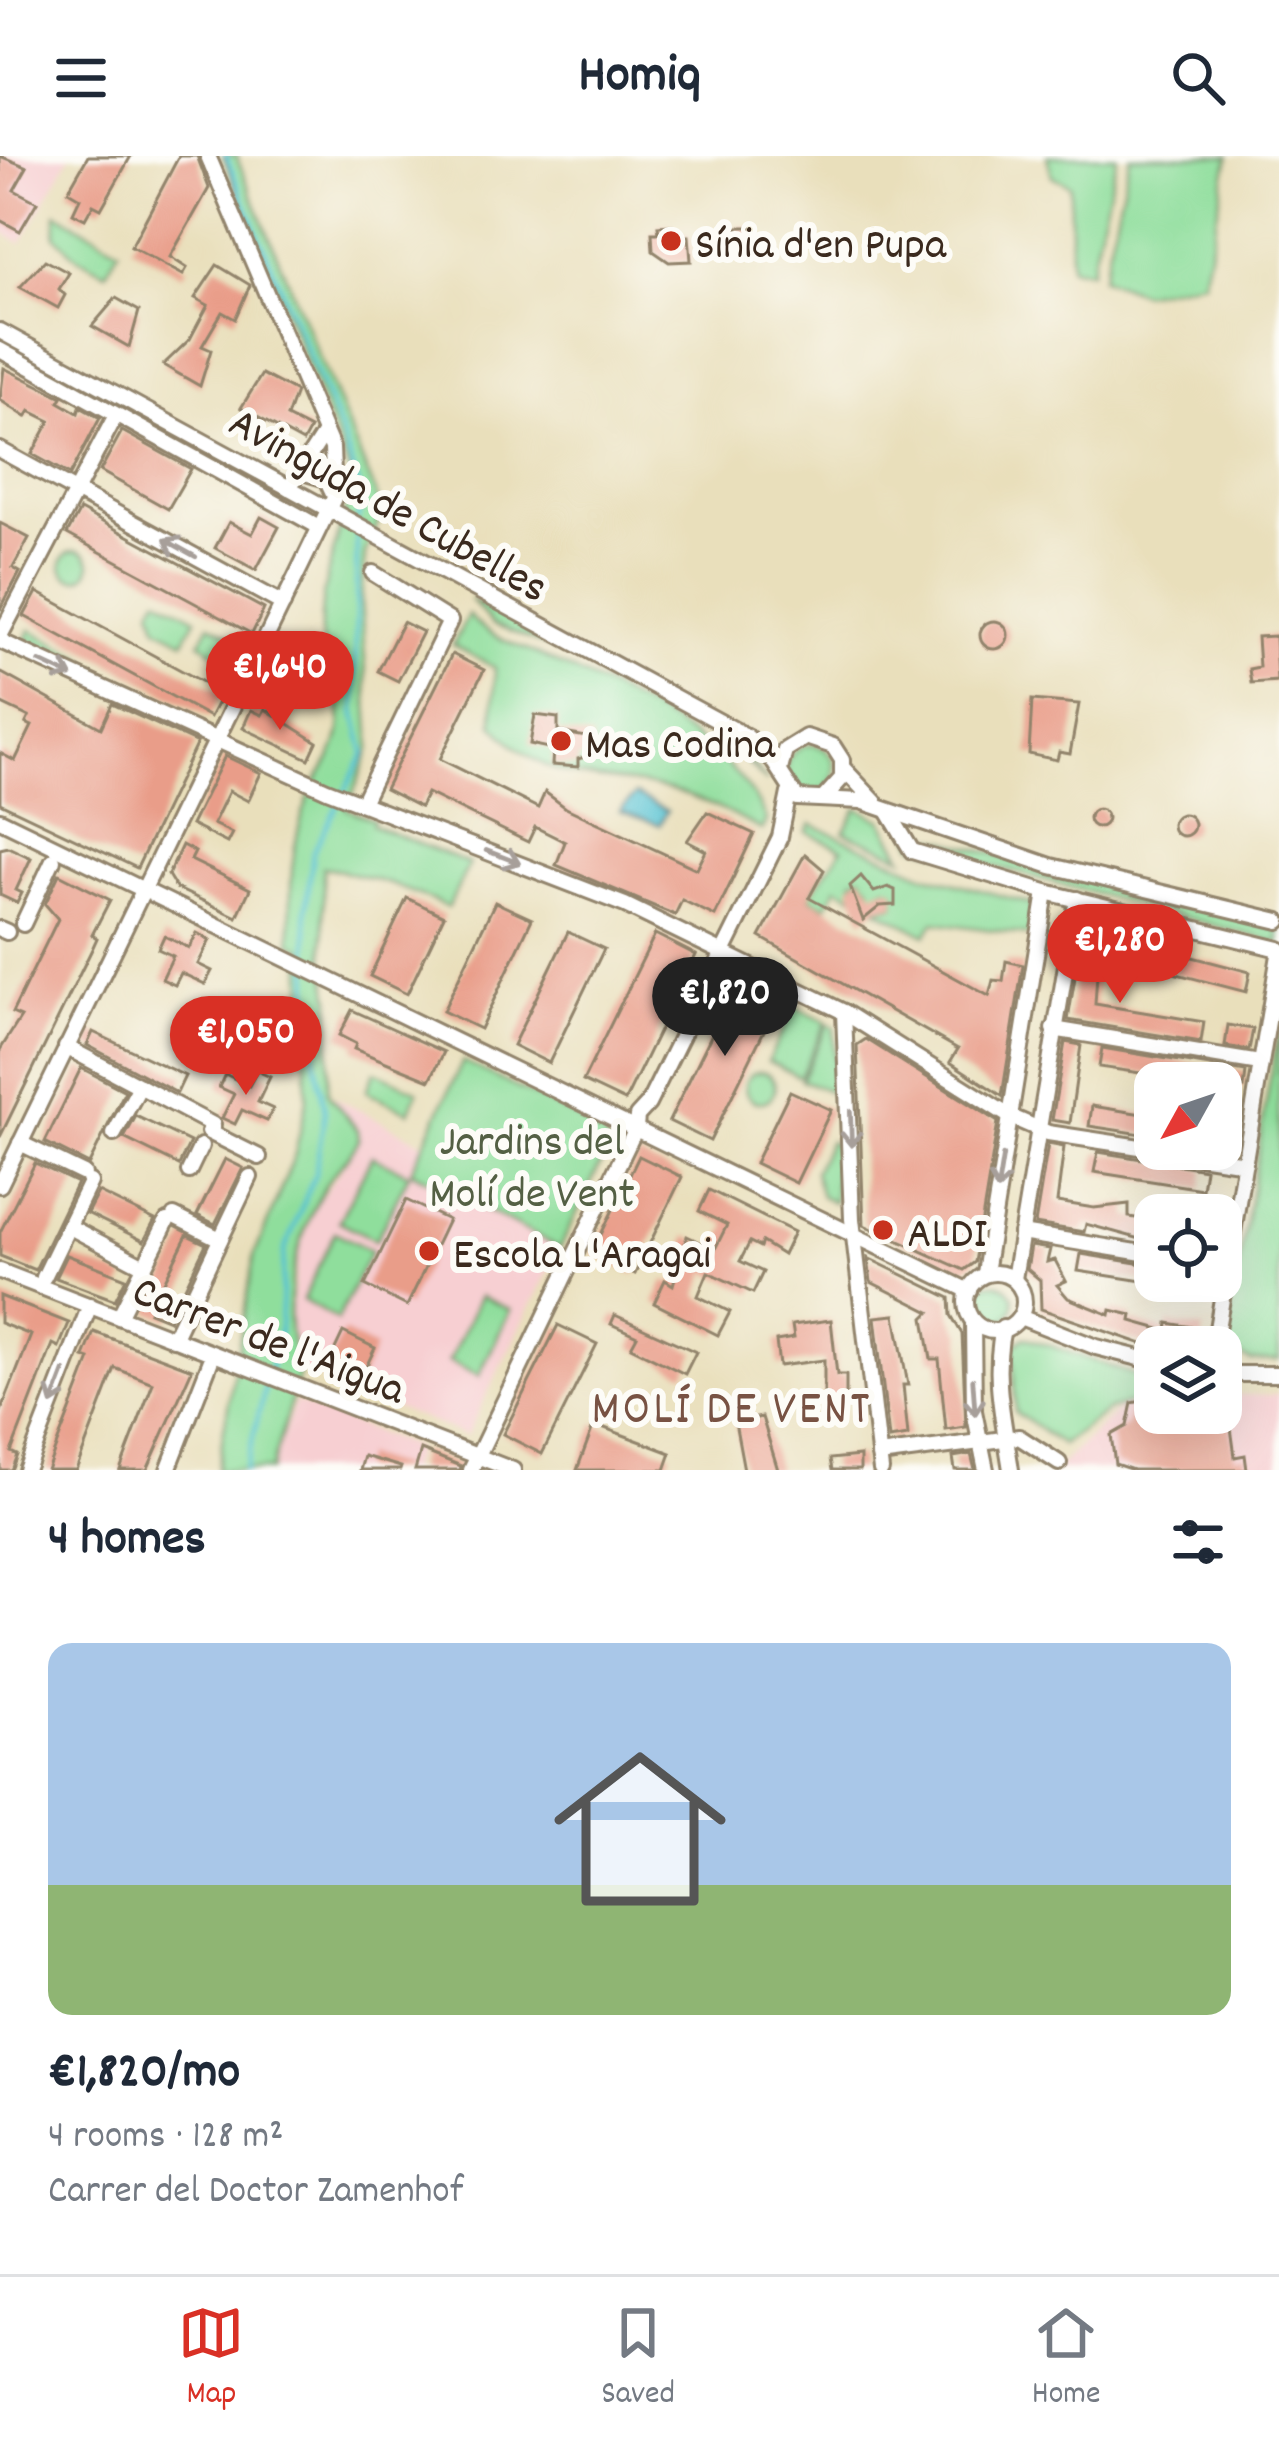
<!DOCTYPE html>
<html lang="en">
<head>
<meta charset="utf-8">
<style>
	body { margin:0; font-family:Dekko,sans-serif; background:#f2f2f3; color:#1f2937; height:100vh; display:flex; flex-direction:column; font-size:45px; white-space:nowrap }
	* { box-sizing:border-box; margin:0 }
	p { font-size:39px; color:#747a83 }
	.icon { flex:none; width:66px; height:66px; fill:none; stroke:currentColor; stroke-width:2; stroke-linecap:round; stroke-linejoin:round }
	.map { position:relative; height:1314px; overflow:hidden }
	.sheet { display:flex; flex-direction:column; background:#fff; flex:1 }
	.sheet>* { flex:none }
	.needle { width:78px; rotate:230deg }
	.tools { position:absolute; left:1134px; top:906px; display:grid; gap:24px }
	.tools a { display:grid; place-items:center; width:108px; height:108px; border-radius:24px; background:#fff; box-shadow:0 12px 48px #0002; font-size:60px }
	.price { position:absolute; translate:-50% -102px; padding:0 27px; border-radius:42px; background:#d93025; color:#fff; font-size:39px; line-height:78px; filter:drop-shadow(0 3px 6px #0008) }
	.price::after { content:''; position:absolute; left:50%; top:72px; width:36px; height:27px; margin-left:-18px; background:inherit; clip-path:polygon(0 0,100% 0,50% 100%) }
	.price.current { background:#222; color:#fff }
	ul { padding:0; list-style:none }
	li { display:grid; align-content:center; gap:24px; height:636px; padding:0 48px }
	li span { display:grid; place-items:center; height:372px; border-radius:24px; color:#555 }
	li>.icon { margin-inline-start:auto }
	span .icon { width:216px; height:216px; fill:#fffc; stroke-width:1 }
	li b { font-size:51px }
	h2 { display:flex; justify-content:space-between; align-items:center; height:144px; padding:0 48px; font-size:51px }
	header { display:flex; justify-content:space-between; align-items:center; height:156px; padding:0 48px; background:#fff; font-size:54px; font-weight:700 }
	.tab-bar { display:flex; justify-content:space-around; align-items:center; height:168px; border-top:3px solid #e0e1e3; background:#fff; font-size:33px; color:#747a83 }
	.tab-bar a { display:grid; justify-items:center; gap:6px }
	.tab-bar .current { color:#d93025 }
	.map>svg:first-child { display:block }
</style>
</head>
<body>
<header><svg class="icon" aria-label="menu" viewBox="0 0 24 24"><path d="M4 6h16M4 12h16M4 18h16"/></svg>Homiq<svg class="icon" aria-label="search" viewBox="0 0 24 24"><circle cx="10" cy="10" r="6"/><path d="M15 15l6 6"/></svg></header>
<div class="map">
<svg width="1279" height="1314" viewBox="0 0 1279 1314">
	<rect width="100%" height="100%" fill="#fdfcf7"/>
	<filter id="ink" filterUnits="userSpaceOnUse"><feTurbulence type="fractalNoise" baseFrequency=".00833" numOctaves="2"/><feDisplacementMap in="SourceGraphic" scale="24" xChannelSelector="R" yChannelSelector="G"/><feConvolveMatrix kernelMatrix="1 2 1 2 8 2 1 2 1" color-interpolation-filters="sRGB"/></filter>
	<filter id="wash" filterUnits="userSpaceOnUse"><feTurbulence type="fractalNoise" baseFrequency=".004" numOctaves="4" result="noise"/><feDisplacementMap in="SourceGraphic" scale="48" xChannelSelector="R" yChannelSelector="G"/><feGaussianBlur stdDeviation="2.7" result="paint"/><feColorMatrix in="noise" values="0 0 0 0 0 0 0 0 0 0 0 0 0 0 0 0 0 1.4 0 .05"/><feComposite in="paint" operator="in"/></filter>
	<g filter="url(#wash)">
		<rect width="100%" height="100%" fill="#e9dfbb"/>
		<!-- built -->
		<g fill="#f7cfd2">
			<path d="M0 0H70L21 87 0 74Z"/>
			<path d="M328 938 424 987 411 1015 560 1092 466 1280 300 1214 286 1182 299 1097 314 1051 352 997 342 959Z"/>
			<path d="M1221 1239H1279V1314H1054L1133 1240H1155V1257H1221Z"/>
			<path d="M295 1245 416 1292 409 1314H271Z"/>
		</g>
		<!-- green -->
		<g fill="#8fde9c" stroke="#65845d" stroke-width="3">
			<path d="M223 0H236L383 355 365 398 361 445 371 591 347 653 373 664 372 669 469 708 448 752C414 735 369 720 323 711L324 801 331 843 328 938 358 974 359 983C351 1001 335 1013 325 1030 296 1081 276 1160 300 1214L271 1314H217L254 1101 295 998 307 943 302 792 291 787C290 735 289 690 309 641 318 618 337 599 340 574 345 539 322 509 321 475 319 420 344 376 352 322Z"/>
			<path d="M1047 0H1117L1090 115 1070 111V29L1052 20Z"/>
			<path d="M1130 0H1229L1203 125 1141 137 1102 122Z"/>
			<path d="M57 57 119 93 106 116 77 101 55 80Z"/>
			<circle cx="76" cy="409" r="14"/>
			<path d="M158 441 196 462 184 485 157 471 152 452Z"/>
			<path d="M470 443 570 495 571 500 492 468Z"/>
			<path d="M468 459C490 483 518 489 548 503 620 538 736 586 766 664L762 674C732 659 701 642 668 634 591 615 552 634 493 568L495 512 453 489Z"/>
			<path d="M210 468 235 482 225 502 200 487Z"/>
			<path d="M31 474 82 501 92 514 26 483Z"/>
			<path d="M586 505 738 590 767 626 730 590Z"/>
			<circle cx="811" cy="613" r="24"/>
			<path d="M858 652 882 664 903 701 844 676Z"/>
			<path d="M811 668 926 719 1032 748 1029 779 934 766 926 779 877 753 895 749V735L887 731 869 739 871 731 861 720 853 723 852 739 837 731 826 750 809 741 842 693 807 676Z"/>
			<path d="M910 675 1279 774V787L914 689Z"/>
			<path d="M794 851 826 866 800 921 768 905Z"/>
			<path d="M828 868 834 871V937L801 924Z"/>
			<path d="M1279 870V1204L1251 1205 1225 1192Z"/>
			<path d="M463 905 602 974 609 990 560 1092 411 1015Z"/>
			<path d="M375 915 418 935 409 956 366 935Z"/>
			<circle cx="760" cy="931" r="15"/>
			<path d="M829 985 836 989 834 1046 821 1040 814 1016Z"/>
			<path d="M372 1000 409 1018 376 1084 339 1065Z"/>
			<path d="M335 1076 371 1095 337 1164 303 1144Z"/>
			<circle cx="994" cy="1147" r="20"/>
			<path d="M480 1140 510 1154 479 1220 449 1205Z"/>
			<path d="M1025 1181 1155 1226V1240L1108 1254 1062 1289 1015 1256 1013 1190Z"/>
		</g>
		<!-- water -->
		<path fill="#57c2d2" stroke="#497678" stroke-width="3" d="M635 639 667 655 660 669 620 655Z"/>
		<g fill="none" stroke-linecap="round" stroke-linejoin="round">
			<!-- stream -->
			<g stroke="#57c2d2" stroke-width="4.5">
				<path d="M226 0 341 276 361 336 358 363"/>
				<path d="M245 1314 280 1171 284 1096 315 1018 325 955 313 891 306 753 313 696 365 597 355 555 357 375"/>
			</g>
		</g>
		<g id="blocks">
			<!-- building -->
			<g fill="#e99d89">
				<path d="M0 0 27 11 14 34 37 46 20 75 0 64Z"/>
				<path d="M88 0H131L101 53 93 49 85 63 73 57 80 42 68 35Z"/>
				<path d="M179 0H197L209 32 170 101 187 112 183 119 131 91Z"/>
				<path d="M672 69 674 80H689L691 105 669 106 653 95 652 77H659L658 70Z"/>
				<path d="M738 71H751L746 95 734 91Z"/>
				<path d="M45 104 69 117 59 133 65 139 58 152 20 131Z"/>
				<path d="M217 109 250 129 235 163 222 156 202 190 211 194 200 230 163 209 190 183 208 149 195 142Z"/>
				<path d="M116 142 139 155 129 191 92 170Z"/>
				<path d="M4 212 62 241 59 246 78 257 80 251 100 262 70 319 32 298 50 265 30 255 26 261 0 244Z"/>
				<path d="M262 218 296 236 287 261 310 273 303 286 241 252Z"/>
				<path d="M122 275 191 313 168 353 100 315Z"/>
				<path d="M80 354 264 453 252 478 67 378Z"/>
				<path d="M261 361 279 371 256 414 215 392 229 366 252 378Z"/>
				<path d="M0 367 29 382 13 412 20 416 0 454Z"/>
				<path d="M37 436 223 537 210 561 24 460Z"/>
				<circle cx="994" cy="479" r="14"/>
				<path d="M403 466 423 476 398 525 378 515Z"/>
				<path d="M1275 480 1277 525 1251 527 1249 513 1259 511 1257 481Z"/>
				<path d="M452 498 484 514 440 603 538 652 545 636 566 652 697 713 706 695 687 685 707 656 754 678 715 760 682 744 675 759 556 709 565 686 535 671 528 686 427 637 420 651 385 633Z"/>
				<path d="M0 516 101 572 112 548 197 587 137 712 0 647V597L15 605 32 570 26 567 29 561 0 547Z"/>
				<path d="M1032 544 1079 548 1070 598 1059 596 1057 604 1029 598Z"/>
				<path d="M265 553 317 586 309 603 243 572 251 554 262 559Z"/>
				<path d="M535 559 558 562V576L592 582V599L578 603V611L552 609 553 593 530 588Z"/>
				<path d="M225 600 261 617 248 645 229 635 213 668 232 677 227 687 191 669Z"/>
				<circle cx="1098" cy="662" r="9"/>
				<circle cx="1183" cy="669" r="11"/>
				<path d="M182 689 195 696 191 704 250 733 237 761 176 732 168 719Z"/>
				<path d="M8 691 31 702 16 734 22 737 17 747 0 739V693Z"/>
				<path d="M805 698 824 714 809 742 989 840 993 824 1003 825 1006 805 1023 809 1002 940 950 906 958 893 760 781Z"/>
				<path d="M59 718 110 744 92 779 97 782 92 793 0 981V894L21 861 12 857 58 763 45 748Z"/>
				<path d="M861 720 874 736 888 731 895 734V749L880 750 863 764 850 730Z"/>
				<path d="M407 742 444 760 407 838 370 820Z"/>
				<path d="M495 746 532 763 480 873 443 855Z"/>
				<path d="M568 776 604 793 549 907 513 889Z"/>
				<path d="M197 777 210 784 198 808 212 815 205 828 181 817 175 829 162 823 173 800 158 793 164 780 189 792Z"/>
				<path d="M655 778 696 799 625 945 583 925Z"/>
				<path d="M1081 785 1099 788 1095 848 1204 866 1201 886 1068 864Z"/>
				<path d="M1177 797 1250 816 1246 836 1173 817Z"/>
				<path d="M740 821 781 840 710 985 669 965Z"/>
				<path d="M352 854 444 896 430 924 354 893 356 888 339 879Z"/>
				<path d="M1228 869 1253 873 1249 894 1225 890Z"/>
				<path d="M93 876 185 920 177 937 87 889Z"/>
				<path d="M866 883 998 966 975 1106 964 1114 864 1069 857 889Z"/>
				<path d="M1065 886 1081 889 1070 967 1052 964Z"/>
				<path d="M1102 892 1246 916 1244 932 1099 911Z"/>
				<path d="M81 912 125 935 89 1008 45 986Z"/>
				<path d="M257 915 270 921 258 946 273 953 267 965 242 954 235 968 222 962 234 938 219 931 225 918 249 930Z"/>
				<path d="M790 935 831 954 796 1027 755 1007Z"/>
				<path d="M1092 950 1155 960V980L1089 970Z"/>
				<path d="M136 960 190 986 179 1009 124 982Z"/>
				<path d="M1048 988 1064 991 1057 1046 1094 1052 1129 1048V1061L1155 1065V1087L1086 1068 1084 1076 1035 1068Z"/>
				<path d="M1098 996 1205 1013 1202 1033 1094 1016Z"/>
				<path d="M639 1000 682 1021 635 1118 592 1097Z"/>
				<path d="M225 1003 243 1012 215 1068 197 1059Z"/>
				<path d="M35 1007 77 1027 35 1114 0 1100V1076Z"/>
				<path d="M709 1034 794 1076 783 1099 762 1086 760 1091 750 1086 740 1105 763 1116 753 1137 708 1116 698 1140 730 1156 718 1179 654 1147 665 1124 673 1129 687 1080 715 1093 727 1069 699 1055Z"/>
				<path d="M98 1036 155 1064 144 1085 87 1057Z"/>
				<path d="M406 1044 448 1064 407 1150 365 1129Z"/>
				<path d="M187 1079 206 1088 169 1164 149 1156Z"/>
				<path d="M1031 1090 1050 1093 1047 1106 1055 1104 1066 1125 1057 1129 1068 1142 1110 1159 1111 1154 1132 1159 1131 1165 1156 1172 1167 1175 1168 1167 1204 1173 1201 1191 1148 1190 1041 1153 1040 1124 1027 1113Z"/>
				<path d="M1081 1098 1155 1110V1127L1078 1115Z"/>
				<path d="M67 1099 126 1122 115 1144 56 1122Z"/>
				<path d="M868 1102 950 1142 951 1159 962 1178 966 1271 946 1274 939 1203H931L924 1162 930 1156 871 1126Z"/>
				<path d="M1178 1125H1212L1210 1136 1178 1131Z"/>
				<path d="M0 1140 69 1167 59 1191 53 1188 11 1296 17 1299 11 1314H0V1258L31 1179 0 1167Z"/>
				<path d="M615 1159 696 1196 685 1218 631 1191 637 1180 611 1168Z"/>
				<path d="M895 1159 908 1229H903L908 1280 889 1283 875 1161Z"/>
				<path d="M831 1164 837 1219H846V1245L835 1246 837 1259 831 1262 824 1246V1204L779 1210 776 1185 794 1182 792 1169Z"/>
				<path d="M558 1169 597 1188 542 1298 503 1278Z"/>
				<path d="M94 1176 192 1213 147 1314H120L153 1227 115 1212 76 1314H47L90 1203 84 1201Z"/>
				<path d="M343 1176 375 1192 357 1230 325 1214Z"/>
				<path d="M1155 1242V1257H1229L1235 1301 1245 1299 1247 1314H1133L1115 1308 1111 1279 1127 1270 1132 1247Z"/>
				<path d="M762 1261 778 1314H744L735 1266Z"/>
				<path d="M594 1268 671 1297 665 1314H577Z"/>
				<path d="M421 1294 461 1310 460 1314H415Z"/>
				<path d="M971 1298 975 1314H955L953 1301Z"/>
				<path d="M364 1300 401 1311 400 1314H360Z"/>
				<path d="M860 1300V1314H832L830 1303Z"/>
			</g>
		</g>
	</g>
	<g filter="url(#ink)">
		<use href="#blocks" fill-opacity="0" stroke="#92846c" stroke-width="3"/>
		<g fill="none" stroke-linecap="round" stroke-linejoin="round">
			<defs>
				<g id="minor">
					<path d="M0 175 746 580 771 602 797 642 861 645 1051 710 1279 765"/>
					<path d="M0 194 319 371"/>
					<path d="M0 294 283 448"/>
					<path d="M302 316 326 323 333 338"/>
					<path d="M289 332 325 276"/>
					<path d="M0 480 116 259"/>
					<path d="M0 485 327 634 625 749 844 856 1009 960 1048 977 1245 1007"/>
					<path d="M843 612 875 646"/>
					<path d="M780 614 785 594 806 581 833 590 842 604V622L824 642"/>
					<path d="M362 647 450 465 373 417"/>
					<path d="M888 655 912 695 1046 736 1279 793"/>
					<path d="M0 664 969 1135"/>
					<path d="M23 768 53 704"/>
					<path d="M0 773 7 776"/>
					<path d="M844 856 852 1063 881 1314"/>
					<path d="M1053 873 1260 907"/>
					<path d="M66 891 213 969 209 976 259 1001"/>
					<path d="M114 978 140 930"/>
					<path d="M20 987 84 1018"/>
					<path d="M189 1015 201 990"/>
					<path d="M0 1029 334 342 332 292 208 0"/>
					<path d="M174 1060 220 1083"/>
					<path d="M68 1070 144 1110"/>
					<path d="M1021 1077 1155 1099"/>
					<path d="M0 1115 513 1314"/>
					<path d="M985 1117 1046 736"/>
					<circle cx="995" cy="1146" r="29"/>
					<path d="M44 1121 90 1026"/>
					<path d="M1014 1123 1077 743"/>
					<path d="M119 1161 167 1065"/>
					<path d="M1020 1161 1096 1191 1155 1206"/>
					<path d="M973 1167 974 1255 986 1314"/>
					<path d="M1003 1172C992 1221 1004 1266 1011 1314"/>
					<path d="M173 1183 250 1021"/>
					<path d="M1214 1191 1279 799"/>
					<path d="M1221 1218H1279"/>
					<path d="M879 1299 1019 1281 1059 1307"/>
					<path d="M26 1314 90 1149"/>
					<path d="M168 1314 213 1199"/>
					<path d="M471 1314 636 972 637 960 648 948 780 681 789 637"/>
				</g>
			</defs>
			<!-- minor casing -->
			<use href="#minor" stroke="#92846c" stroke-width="20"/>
			<!-- minor -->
			<use href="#minor" stroke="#fff" stroke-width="14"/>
		</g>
		<!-- one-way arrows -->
		<defs><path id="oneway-shaft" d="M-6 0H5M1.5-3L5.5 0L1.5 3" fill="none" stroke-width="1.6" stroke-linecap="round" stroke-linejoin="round" transform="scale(3)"/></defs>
		<g stroke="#a79f9a">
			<use href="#oneway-shaft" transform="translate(180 392) rotate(-151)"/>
			<use href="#oneway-shaft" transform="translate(56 513) rotate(25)"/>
			<use href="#oneway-shaft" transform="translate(503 701) rotate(21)"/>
			<use href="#oneway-shaft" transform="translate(851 973) rotate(88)"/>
			<use href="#oneway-shaft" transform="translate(1000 1017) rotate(99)"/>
			<use href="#oneway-shaft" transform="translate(58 1232) rotate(111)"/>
			<use href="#oneway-shaft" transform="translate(974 1241) rotate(86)"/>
		</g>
	</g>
	<!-- markers -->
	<g fill="#c8321e" stroke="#fdfcf7" stroke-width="4.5">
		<circle cx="671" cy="85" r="12"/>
		<circle cx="561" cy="585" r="12"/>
		<circle cx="883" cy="1074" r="12"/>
		<circle cx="429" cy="1095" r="12"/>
	</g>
	<g text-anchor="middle" stroke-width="12" stroke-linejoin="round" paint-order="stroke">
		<!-- poi labels -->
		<g font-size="45" fill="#3b2a1e" stroke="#fdfcf7" text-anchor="start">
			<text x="695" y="101">Sínia d'en Pupa</text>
			<text x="585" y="601">Mas Codina</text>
			<text x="907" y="1090">ALDI</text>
			<text x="453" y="1111">Escola L'Aragai</text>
		</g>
		<!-- street labels -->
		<g font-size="45" fill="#3b2a1e" stroke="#fdfcf7">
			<text transform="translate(390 346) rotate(29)" y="16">Avinguda de Cubelles</text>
			<text transform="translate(270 1181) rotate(21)" y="16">Carrer de l'Aigua</text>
		</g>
		<!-- park labels -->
		<g font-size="45" fill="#546044" stroke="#fdfcf7">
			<text x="532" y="998">Jardins del<tspan x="532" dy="52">Molí de Vent</tspan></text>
		</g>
		<!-- neighbourhood labels -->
		<g font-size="48" letter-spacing="3" fill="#785243" stroke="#fdfcf7">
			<text x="732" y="1266">MOLÍ DE VENT</text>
		</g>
	</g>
</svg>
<div class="tools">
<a><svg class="needle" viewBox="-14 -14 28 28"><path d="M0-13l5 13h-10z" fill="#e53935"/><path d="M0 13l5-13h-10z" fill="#747a83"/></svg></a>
<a><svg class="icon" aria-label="locate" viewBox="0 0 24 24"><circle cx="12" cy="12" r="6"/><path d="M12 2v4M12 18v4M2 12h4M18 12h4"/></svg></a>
<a><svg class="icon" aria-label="layers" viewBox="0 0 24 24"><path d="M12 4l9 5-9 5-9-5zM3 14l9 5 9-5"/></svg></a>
</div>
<b class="price" style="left:280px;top:577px">€1,640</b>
<b class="price" style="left:1120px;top:850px">€1,280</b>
<b class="price current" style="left:725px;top:903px">€1,820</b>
<b class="price" style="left:246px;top:942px">€1,050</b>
</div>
<section class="sheet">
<h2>4 homes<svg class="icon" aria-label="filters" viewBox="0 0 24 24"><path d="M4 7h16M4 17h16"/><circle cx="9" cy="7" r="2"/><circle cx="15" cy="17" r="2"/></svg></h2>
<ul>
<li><span style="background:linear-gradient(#a9c7e8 65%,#8fb573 0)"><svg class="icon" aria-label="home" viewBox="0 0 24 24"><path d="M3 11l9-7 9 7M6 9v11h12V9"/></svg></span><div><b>€1,820/mo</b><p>4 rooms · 128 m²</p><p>Carrer del Doctor Zamenhof</p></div></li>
</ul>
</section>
<nav class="tab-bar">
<a class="current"><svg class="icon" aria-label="map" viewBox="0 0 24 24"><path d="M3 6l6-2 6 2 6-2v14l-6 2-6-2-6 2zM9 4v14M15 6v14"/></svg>Map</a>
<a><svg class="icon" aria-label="saved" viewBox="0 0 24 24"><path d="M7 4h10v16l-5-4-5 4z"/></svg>Saved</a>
<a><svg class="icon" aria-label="home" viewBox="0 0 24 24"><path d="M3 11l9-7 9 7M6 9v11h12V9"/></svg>Home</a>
</nav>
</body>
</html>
